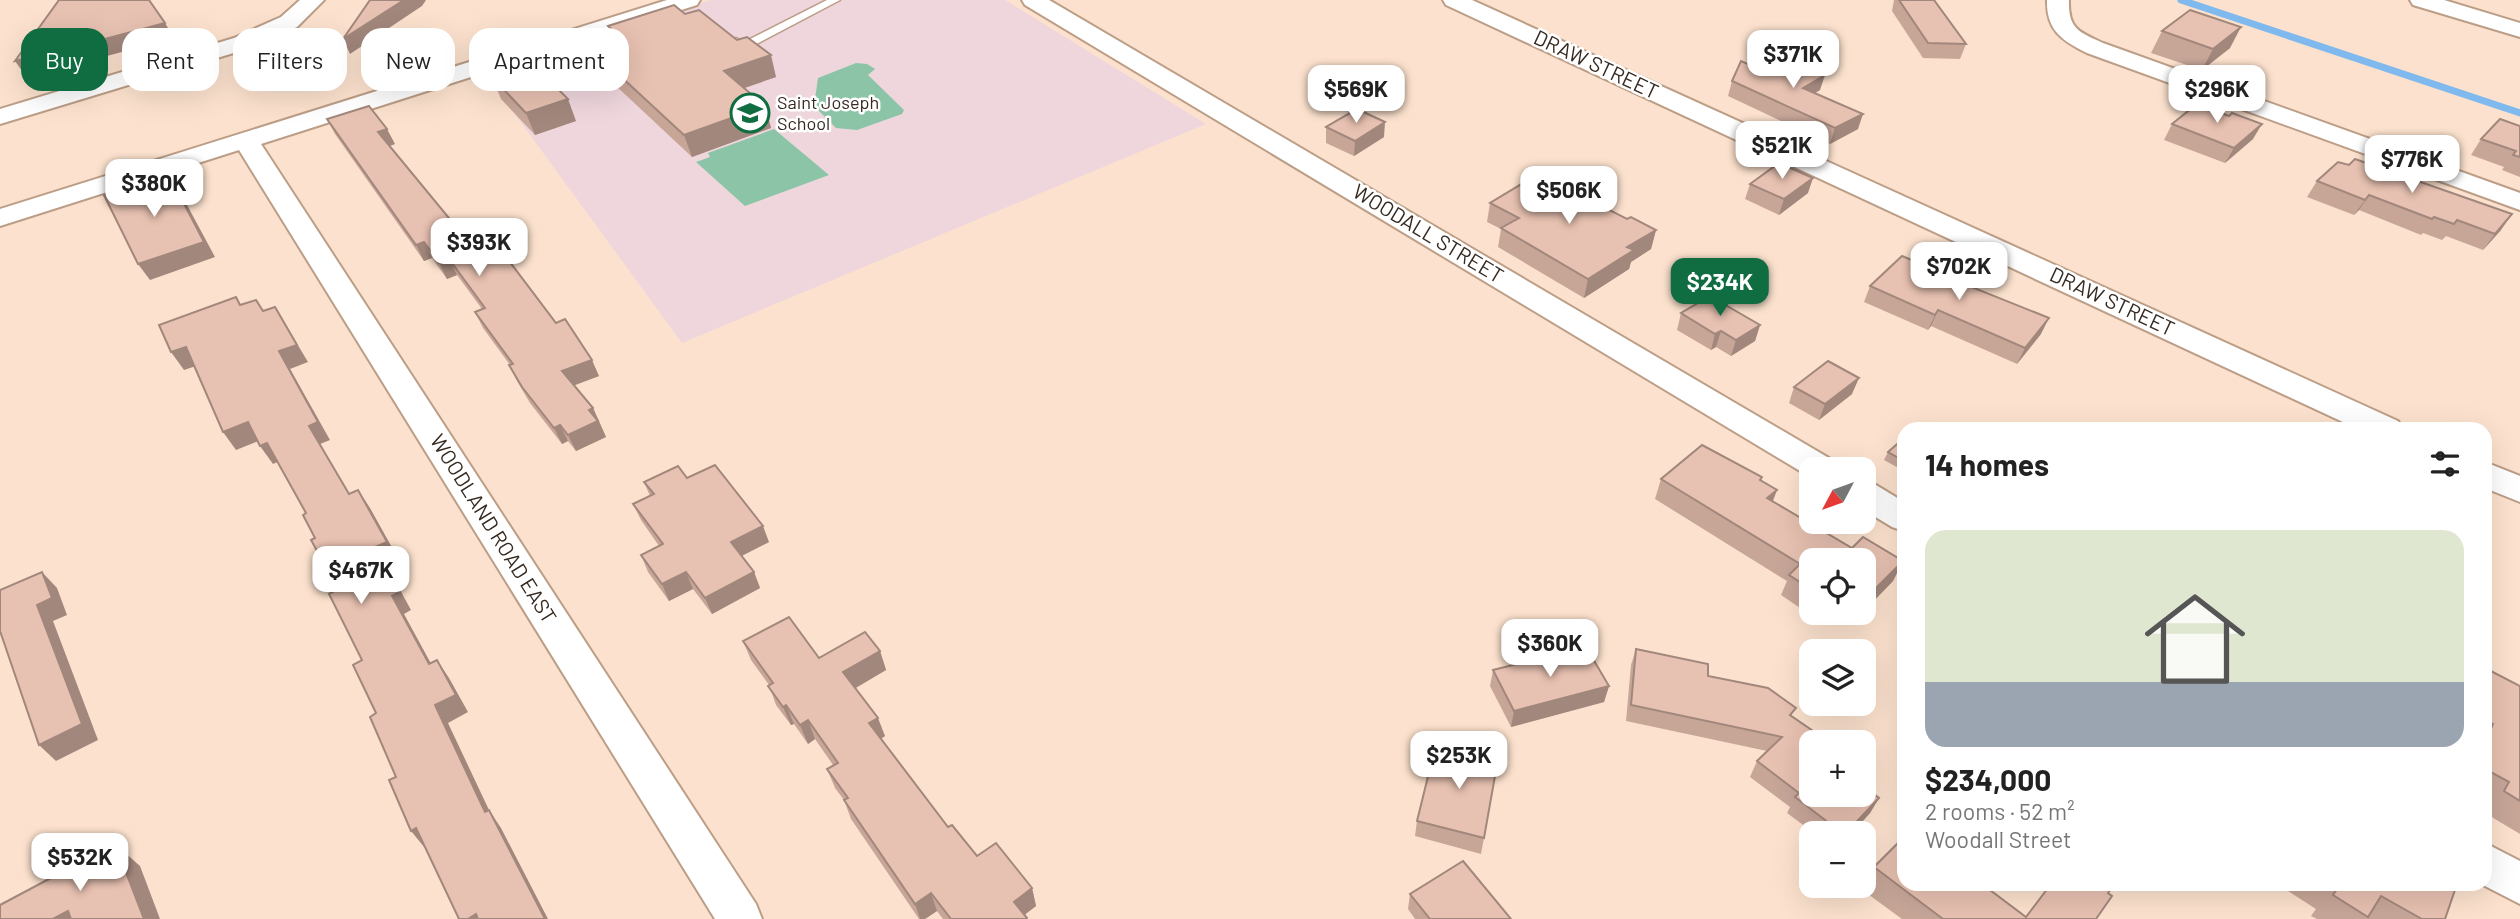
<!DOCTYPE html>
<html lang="en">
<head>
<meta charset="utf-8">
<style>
	body { margin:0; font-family:Barlow,sans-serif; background:#f6f6f6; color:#222; height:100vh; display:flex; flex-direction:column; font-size:26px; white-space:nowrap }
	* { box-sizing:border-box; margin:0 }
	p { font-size:23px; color:#767676 }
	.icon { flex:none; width:38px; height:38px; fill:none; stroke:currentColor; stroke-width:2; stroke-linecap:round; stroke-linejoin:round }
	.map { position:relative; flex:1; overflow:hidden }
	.panel { position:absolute; left:1897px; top:422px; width:595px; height:469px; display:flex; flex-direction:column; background:#fff; border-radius:21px; box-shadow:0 7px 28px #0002 }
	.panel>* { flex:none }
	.hud { position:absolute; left:21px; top:28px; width:665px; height:63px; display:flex; gap:14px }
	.needle { width:46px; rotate:229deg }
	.buttons { position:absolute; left:1799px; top:457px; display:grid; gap:14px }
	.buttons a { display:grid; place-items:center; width:77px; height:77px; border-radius:14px; background:#fff; box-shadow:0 7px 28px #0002; font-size:35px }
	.price { position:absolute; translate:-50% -60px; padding:0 16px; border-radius:14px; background:#fff; color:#222; font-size:23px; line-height:46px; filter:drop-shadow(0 2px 4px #0008) }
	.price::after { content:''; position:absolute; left:50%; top:42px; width:21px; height:16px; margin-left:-10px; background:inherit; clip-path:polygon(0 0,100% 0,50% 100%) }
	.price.active { background:#0f6d41; color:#fff }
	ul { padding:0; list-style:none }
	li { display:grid; align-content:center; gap:14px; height:371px; padding:0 28px }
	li+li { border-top:2px solid #e0e0e0 }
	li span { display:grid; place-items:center; height:217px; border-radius:21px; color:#555 }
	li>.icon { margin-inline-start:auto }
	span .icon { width:126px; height:126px; fill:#fffc; stroke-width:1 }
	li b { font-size:30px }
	h2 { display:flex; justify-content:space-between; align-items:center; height:84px; padding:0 28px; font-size:30px }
	.pill { padding:0 24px; border-radius:21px; background:#fff; box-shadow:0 7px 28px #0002; font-size:24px; line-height:63px }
	.pill.active { background:#0f6d41; color:#fff }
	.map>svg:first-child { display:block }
</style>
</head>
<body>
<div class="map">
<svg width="2520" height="919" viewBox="0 0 2520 919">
	<rect width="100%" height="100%" fill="#fce2ce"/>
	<!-- education -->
	<path fill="#efd6dd" d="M710 0H1005L1206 124 682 343 484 72Z"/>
	<!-- green -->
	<g fill="#8cc4a7">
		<path d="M856 63 867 64 875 69 868 75 904 110 902 114 857 130 836 128 814 106 818 78Z"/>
		<path d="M774 129 829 175 745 206 696 162 710 157 708 153Z"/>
	</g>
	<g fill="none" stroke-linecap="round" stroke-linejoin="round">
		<!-- stream -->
		<path stroke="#7fb9ee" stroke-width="7" d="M2181 0 2520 113"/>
		<defs>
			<path id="lane" d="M827 0H840L747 49H739L731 41 736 38 744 42Z"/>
			<g id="street">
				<path d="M300 0H324L297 27 250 48 0 124V109L234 38 281 17Z"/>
				<path d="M667 0H700L697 5 261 144 756 904 762 919H715L239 150 0 226V209Z"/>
				<path d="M1022 0H1049L1834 461 1839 469H1811L1810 477 1025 5Z"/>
				<path d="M1443 0H1472L2398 421 2403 429H2358L1446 5Z"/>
				<path d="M2047 0H2069C2068 29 2079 32 2103 43L2520 193V210L2087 53C2062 41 2046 30 2047 0Z"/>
				<path d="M2410 0H2444L2520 23V37L2413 5Z"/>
				<path d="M2485 462 2520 476V502L2485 488Z"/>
				<path d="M1864 482 1876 485 1904 502V531L1892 527 1864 510Z"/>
				<path d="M2485 843 2520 861V904L2481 884H2485Z"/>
			</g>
		</defs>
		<!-- lane casing -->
		<use href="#lane" stroke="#bc9e87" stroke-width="3"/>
		<!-- street casing -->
		<use href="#street" stroke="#bc9e87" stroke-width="4"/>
		<!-- lane -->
		<use href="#lane" fill="#fff" fill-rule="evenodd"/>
		<!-- street -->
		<use href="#street" fill="#fff" fill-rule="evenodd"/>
	</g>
	<!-- wall -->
	<g fill="#c7a698">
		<path d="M1894 0H1934L1966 44 1960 59 1923 58 1892 11Z"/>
		<path d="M685 14 776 77 744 88 765 106 771 128 692 157 599 70 591 49 613 42 608 26Z"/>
		<path d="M2162 31 2230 48 2202 70 2151 53Z"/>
		<path d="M494 67 576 121 535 135 501 99 492 77 498 75Z"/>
		<path d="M1759 69 1820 90 1815 93 1858 129 1830 144 1728 96 1732 81Z"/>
		<path d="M327 119 395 144 390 146 467 240 556 323 599 376 574 385 593 408 606 437 576 451 568 441 562 444 530 403 517 381 509 365H510L483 328 475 312 482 309 457 275 447 279 432 258 424 261 335 134Z"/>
		<path d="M2172 124 2253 139 2225 163 2164 140Z"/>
		<path d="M2520 126V177L2502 170 2504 167 2471 155 2481 139Z"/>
		<path d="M1326 127 1384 137 1354 156 1326 143Z"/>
		<path d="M2317 181 2501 230 2483 250 2446 236 2442 240 2423 233 2421 235 2359 210 2354 215 2307 197Z"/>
		<path d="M1750 184 1808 193 1779 215 1745 199Z"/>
		<path d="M1490 203 1627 219 1656 230 1651 249 1631 262 1629 269 1584 298 1498 247 1501 229 1487 222Z"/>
		<path d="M1931 268 1930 270 2041 334 2017 364 1931 326 1928 330 1864 302 1870 286Z"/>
		<path d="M1681 313 1760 325 1755 341 1731 356 1716 347 1711 350 1677 330Z"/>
		<path d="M1794 387 1852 394 1819 420 1789 403Z"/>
		<path d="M1904 438V471L1884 460 1888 452Z"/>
		<path d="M1702 445 1762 477 1761 480 1777 490 1773 501 1852 548 1863 537 1903 561 1893 581 1864 611V560H1811V606L1806 612 1781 595 1787 581 1655 499 1661 479Z"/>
		<path d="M687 478 769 542 742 556 754 572 760 588 712 614 693 589 669 601 648 572 641 555 659 546 641 520 633 504 650 496 644 482Z"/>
		<path d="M1836 612H1862L1852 623Z"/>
		<path d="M743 641 819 658 880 651 886 670 856 688 885 736 881 739 948 827 977 856 1032 888 1036 906 1024 915 1027 919H943L937 911 925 919H919L851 819 844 800 835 788 827 769 833 765 815 739 808 744 794 724 791 725 776 705 769 685 751 660Z"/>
		<path d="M1636 649 1708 676 1793 717 1811 742V794L1879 798 1870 813 1852 833H1814L1787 813 1790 807 1750 777 1757 761 1767 751 1626 721 1631 665Z"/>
		<path d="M2485 668 2520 686V834L2485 813V804L2486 802 2485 801Z"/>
		<path d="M1493 670 1609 686 1604 702 1511 727 1490 686Z"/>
		<path d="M1417 821 1484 838 1481 854 1415 836Z"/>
		<path d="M1874 867 2026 917 2108 893 2096 919H1902L1861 889Z"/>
		<path d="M2242 884H2260L2253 891Z"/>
		<path d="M2277 884H2457L2445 919H2317L2311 916 2316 909Z"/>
		<path d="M1410 894 1511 919H1415L1408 909Z"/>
	</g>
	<!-- shaded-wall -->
	<g fill="#a2877c">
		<path d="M404 0H426L422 6 350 54 343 39Z"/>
		<path d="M165 23 174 38 51 71 49 69 25 75 15 61Z"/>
		<path d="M2241 27 2230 48 2202 70 2213 49Z"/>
		<path d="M771 55 776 77 730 93 724 71Z"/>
		<path d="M1825 75 1820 90 1798 103 1803 88Z"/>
		<path d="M568 99 576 121 535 135 526 113Z"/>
		<path d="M765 106 771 128 692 157 684 135Z"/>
		<path d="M1863 114 1858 129 1830 144 1835 128Z"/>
		<path d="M1385 122 1384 137 1354 156 1355 141Z"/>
		<path d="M2262 124 2253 139 2225 163 2234 148Z"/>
		<path d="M387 129 395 144 386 147 378 132Z"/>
		<path d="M169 175 179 190 215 257 150 280 138 264Z"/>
		<path d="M1813 178 1808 193 1779 215 1784 199Z"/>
		<path d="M2369 195 2359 210 2354 215 2365 200Z"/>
		<path d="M2512 214 2501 230 2483 250 2495 234Z"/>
		<path d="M1656 230 1651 249 1631 262 1629 269 1584 298 1588 279 1627 247Z"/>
		<path d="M424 242 432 258 424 261 416 245Z"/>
		<path d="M449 259 457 275 447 279 439 263Z"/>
		<path d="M275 307 308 362 290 369 330 440 320 444 361 512 309 426 279 351Z"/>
		<path d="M1938 310 1931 326 1928 330 1935 315Z"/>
		<path d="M2049 318 2041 334 2017 364 2025 348Z"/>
		<path d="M1760 325 1755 341 1731 356 1736 340Z"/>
		<path d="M1721 331 1716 347 1711 350 1715 334Z"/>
		<path d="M186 347 199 365 184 370 171 352Z"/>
		<path d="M592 360 599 376 570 387 562 371Z"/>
		<path d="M1859 378 1852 394 1819 420 1825 404Z"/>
		<path d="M593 408 606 437 576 451 568 435 589 410Z"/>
		<path d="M248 422 261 440 236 450 223 432Z"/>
		<path d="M560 425 568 441 562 444 554 428Z"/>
		<path d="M267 443 280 461 273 464 260 446Z"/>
		<path d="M358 490 370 508 399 560 387 566 411 610 404 614 441 682 429 664 392 596 375 547Z"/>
		<path d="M1777 490 1769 510 1767 498Z"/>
		<path d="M763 526 769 542 737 558 731 542Z"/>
		<path d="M1903 561 1893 581 1864 611V600Z"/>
		<path d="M42 572 57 588 67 615 53 621 98 740 56 761 39 745 37 605Z"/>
		<path d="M686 572 693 589 669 601 662 584Z"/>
		<path d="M754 572 760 588 712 614 705 598Z"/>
		<path d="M1811 599V606L1806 612Z"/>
		<path d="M1857 612H1862L1852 623Z"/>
		<path d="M880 651 886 670 850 691 843 672Z"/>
		<path d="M437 660 449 678 468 712 448 723 489 810 501 828 548 919H545L485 812 435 705Z"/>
		<path d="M1609 686 1604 702 1511 727 1514 711Z"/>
		<path d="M786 705 794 724 791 725 783 707Z"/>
		<path d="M878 718 885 736 875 742 869 723Z"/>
		<path d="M808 720 815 739 808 744 800 725Z"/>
		<path d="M1879 798 1870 813 1852 833H1846Z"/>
		<path d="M416 828 430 845 425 848 411 831Z"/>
		<path d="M115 844 140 866 160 919H144Z"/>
		<path d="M1032 888 1036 906 1019 919 1014 902Z"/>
		<path d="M931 893 937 911 925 919H920L915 904Z"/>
		<path d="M68 911 78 919H53Z"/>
		<path d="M476 914 480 919H468Z"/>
	</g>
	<!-- building -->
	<g fill="#e7c1b1" stroke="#a2877c" stroke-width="2">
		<path d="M59 0H149L165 23 41 56 40 54 15 61Z"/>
		<path d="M370 0H404L343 39Z"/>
		<path d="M1899 0H1934L1966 44 1928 43Z"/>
		<path d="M674 5 685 14 699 10 737 40 747 37 771 55 724 71 765 106 684 135 591 49 622 39 608 26Z"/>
		<path d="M2190 10 2241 27 2213 49 2162 31Z"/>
		<path d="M526 57 568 99 526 113 492 77 501 74 494 67Z"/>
		<path d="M1781 57 1825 75 1803 88 1863 114 1835 128 1732 81 1741 61 1759 69Z"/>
		<path d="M2197 104 2229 116 2232 113 2262 124 2234 148 2172 124Z"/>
		<path d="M369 106 387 129 378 132 467 240 488 233 556 323 565 319 592 360 562 371 593 408 589 410 598 421 568 435 560 425 554 428 522 387 509 365 513 364 475 312 485 308 449 259 439 263 424 242 416 245 327 119Z"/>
		<path d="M1357 109 1385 122 1355 141 1326 127Z"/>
		<path d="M2500 119 2520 126V157L2513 155 2516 151 2481 139Z"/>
		<path d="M2355 159 2512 214 2495 234 2457 220 2454 224 2434 217 2432 219 2369 195 2365 200 2317 181 2338 162 2349 165Z"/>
		<path d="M1779 163 1813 178 1784 199 1750 184Z"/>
		<path d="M1538 174 1627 219 1631 217 1656 230 1627 247 1634 250 1588 279 1501 228 1519 218 1490 203Z"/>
		<path d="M169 175 204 242 138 264 104 195Z"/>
		<path d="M1902 256 1931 268 1929 270 2049 318 2025 348 1938 310 1935 315 1870 286Z"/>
		<path d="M1710 296 1760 325 1736 340 1721 331 1715 334 1681 313Z"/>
		<path d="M236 297 240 305 256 300 263 311 275 307 297 345 279 351 318 422 309 426 349 494 358 490 387 542 375 547 399 592 392 596 429 664 437 660 456 695 435 705 485 812 489 810 545 919H478L476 914 468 919H459L416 828 411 831 389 780 396 777 370 717 376 713 353 665 362 660 329 594 338 589 311 540 315 538 303 515 306 513 267 443 260 446 248 422 223 432 186 347 171 352 159 325Z"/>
		<path d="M1828 361 1859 378 1825 404 1794 387Z"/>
		<path d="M1904 438V461L1888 452Z"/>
		<path d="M1702 445 1762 477 1760 480 1777 490 1767 498 1852 548 1863 537 1903 561 1864 600V560H1811V589L1789 575 1800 564 1661 479Z"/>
		<path d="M715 465 763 526 731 542 754 572 705 598 686 572 662 584 641 555 663 544 633 504 654 494 644 482 678 466 687 478Z"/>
		<path d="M42 572 52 598 37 605 82 724 39 745 0 631V590Z"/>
		<path d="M789 617 819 658 865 632 880 651 843 672 878 718 869 723 948 827 952 825 977 856 996 843 1032 888 1014 902 1027 918 1026 919H951L931 893 915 904 844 800 848 798 827 769 838 763 808 720 800 725 786 705 783 707 768 686 773 683 743 641Z"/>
		<path d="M1586 647 1609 686 1514 711 1493 670Z"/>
		<path d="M1636 649 1708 664V676L1768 688 1796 708 1790 715 1829 742H1811V794H1864V787L1879 798 1846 833H1842L1795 797 1799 793 1757 761 1782 737 1631 705Z"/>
		<path d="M2485 668 2520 686V801L2504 791 2509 782 2485 769V742L2493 724 2485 720Z"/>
		<path d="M1436 744 1498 759 1484 838 1417 821Z"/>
		<path d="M1904 837V884H1982L2026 917 2051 884H2115L2108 893 2112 896 2096 919H1943L1874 867Z"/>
		<path d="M115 844 144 919H71L68 911 53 919H0V905Z"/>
		<path d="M1463 861 1511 919H1430L1410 894Z"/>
		<path d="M2329 884H2457L2445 919H2422L2381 896 2368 917 2333 895 2337 889Z"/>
	</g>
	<!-- icons -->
	<defs>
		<symbol id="school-ring" viewBox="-11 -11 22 22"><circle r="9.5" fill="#fff" stroke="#0f6d41" stroke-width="1.5"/><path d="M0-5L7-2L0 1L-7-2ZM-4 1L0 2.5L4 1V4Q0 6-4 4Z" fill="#0f6d41"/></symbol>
	</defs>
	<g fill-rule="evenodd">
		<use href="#school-ring" x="728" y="91" width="44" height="44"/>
	</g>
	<g text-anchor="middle" stroke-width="5" stroke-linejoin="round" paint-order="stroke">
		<!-- far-poi labels -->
		<g font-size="18" fill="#352920" stroke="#fff" text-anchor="start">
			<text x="777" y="109">Saint Joseph<tspan x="777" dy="21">School</tspan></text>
		</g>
		<!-- street labels -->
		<g font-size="21" fill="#352920" stroke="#fff">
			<text transform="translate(1596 65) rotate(25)" y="7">DRAW STREET</text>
			<text transform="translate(1428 234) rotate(31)" y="7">WOODALL STREET</text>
			<text transform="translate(2112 302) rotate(25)" y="7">DRAW STREET</text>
			<text transform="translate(493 529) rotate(58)" y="7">WOODLAND ROAD EAST</text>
		</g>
	</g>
</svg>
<div class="buttons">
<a><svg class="needle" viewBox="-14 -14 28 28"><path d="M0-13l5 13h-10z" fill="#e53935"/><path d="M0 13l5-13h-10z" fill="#767676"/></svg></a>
<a><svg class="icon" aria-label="locate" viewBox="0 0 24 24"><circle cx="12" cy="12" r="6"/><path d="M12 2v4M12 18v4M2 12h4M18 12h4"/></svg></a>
<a><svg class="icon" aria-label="layers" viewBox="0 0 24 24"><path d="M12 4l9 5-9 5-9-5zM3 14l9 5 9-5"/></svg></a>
<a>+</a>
<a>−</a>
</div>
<b class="price" style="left:1793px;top:90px">$371K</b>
<b class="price" style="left:1356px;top:125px">$569K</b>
<b class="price" style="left:2217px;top:125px">$296K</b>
<b class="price" style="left:1782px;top:181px">$521K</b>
<b class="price" style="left:2412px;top:195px">$776K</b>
<b class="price" style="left:154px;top:219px">$380K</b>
<b class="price" style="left:1569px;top:226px">$506K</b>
<b class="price" style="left:479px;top:278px">$393K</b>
<b class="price" style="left:1959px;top:302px">$702K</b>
<b class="price active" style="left:1720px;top:318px">$234K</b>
<b class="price" style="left:361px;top:606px">$467K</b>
<b class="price" style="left:1550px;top:679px">$360K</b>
<b class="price" style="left:1459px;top:791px">$253K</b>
<b class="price" style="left:80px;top:893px">$532K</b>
<div class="hud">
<a class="pill active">Buy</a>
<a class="pill">Rent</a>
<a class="pill">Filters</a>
<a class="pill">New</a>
<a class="pill">Apartment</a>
</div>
<section class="panel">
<h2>14 homes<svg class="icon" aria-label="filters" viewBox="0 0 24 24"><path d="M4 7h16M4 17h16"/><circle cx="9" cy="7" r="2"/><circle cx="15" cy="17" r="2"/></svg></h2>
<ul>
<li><span style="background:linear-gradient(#dfe7d0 70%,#9aa5b1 0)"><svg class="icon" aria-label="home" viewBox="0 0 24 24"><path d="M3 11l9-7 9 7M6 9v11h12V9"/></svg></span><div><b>$234,000</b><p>2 rooms · 52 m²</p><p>Woodall Street</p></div></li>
</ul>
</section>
</div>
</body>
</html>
